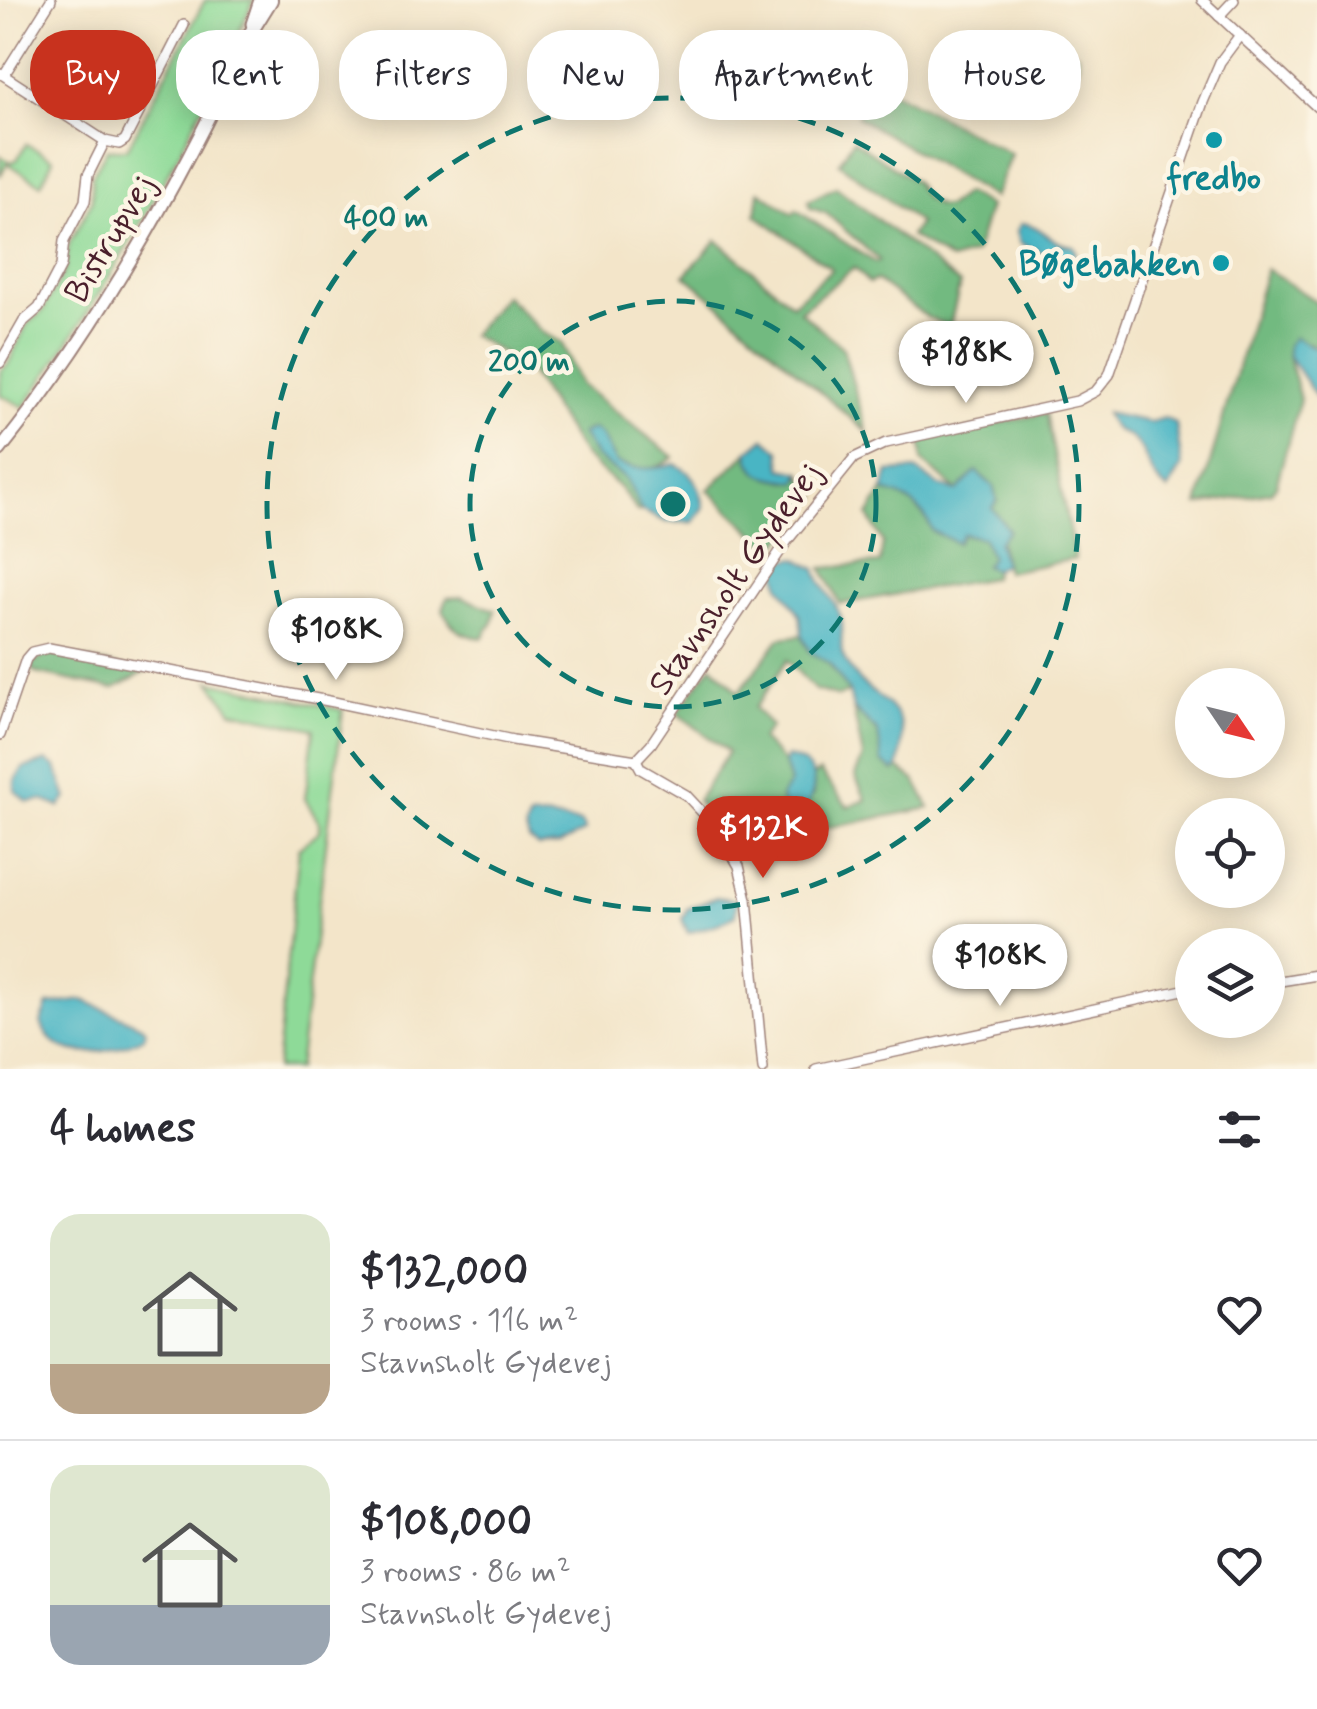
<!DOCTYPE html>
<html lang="en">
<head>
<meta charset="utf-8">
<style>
	body { margin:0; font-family:Mynerve,sans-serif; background:#f2f2f3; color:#2b2b33; height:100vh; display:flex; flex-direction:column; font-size:38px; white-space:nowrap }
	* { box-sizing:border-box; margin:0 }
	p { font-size:32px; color:#7c7c81 }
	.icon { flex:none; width:55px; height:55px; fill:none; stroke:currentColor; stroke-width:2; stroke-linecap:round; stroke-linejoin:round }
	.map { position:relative; height:1069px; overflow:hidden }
	.sheet { display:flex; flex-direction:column; background:#fff; flex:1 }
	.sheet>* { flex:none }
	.top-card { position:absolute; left:30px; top:30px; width:1258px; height:90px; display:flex; gap:20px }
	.needle { width:65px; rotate:125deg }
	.fabs { position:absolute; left:1175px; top:668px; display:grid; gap:20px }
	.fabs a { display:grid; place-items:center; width:110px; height:110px; border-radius:50%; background:#fff; box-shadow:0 5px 25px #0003; font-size:50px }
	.price { position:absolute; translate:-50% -85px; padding:0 22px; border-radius:35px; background:#fff; color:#222; font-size:32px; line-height:65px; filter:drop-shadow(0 2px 5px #0008) }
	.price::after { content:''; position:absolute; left:50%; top:60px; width:30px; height:22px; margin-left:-15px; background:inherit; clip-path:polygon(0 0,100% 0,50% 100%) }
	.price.active { background:#c8321e; color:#fff }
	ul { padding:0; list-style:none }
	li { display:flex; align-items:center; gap:30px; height:250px; padding:0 50px }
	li+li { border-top:2px solid #e1e1e2 }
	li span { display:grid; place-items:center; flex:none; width:280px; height:200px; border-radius:30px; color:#555 }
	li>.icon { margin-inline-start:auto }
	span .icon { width:120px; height:120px; fill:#fffc; stroke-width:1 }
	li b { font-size:42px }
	h2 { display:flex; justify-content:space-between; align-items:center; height:120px; padding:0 50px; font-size:42px }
	.tag { padding:0 35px; border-radius:40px; background:#fff; box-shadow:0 5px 25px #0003; font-size:35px; line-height:90px }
	.tag.active { background:#c8321e; color:#fff }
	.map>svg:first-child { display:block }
</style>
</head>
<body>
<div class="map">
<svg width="1317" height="1069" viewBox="0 0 1317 1069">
	<rect width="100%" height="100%" fill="#fcf5e5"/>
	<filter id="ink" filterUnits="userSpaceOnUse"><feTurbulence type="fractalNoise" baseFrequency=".01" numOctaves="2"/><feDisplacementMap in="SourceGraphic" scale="20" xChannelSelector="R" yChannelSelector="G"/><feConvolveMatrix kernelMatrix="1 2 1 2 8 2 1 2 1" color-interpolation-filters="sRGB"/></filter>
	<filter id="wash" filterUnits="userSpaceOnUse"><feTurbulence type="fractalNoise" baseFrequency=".0048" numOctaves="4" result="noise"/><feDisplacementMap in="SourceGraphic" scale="40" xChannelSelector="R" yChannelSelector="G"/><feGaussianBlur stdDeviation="2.25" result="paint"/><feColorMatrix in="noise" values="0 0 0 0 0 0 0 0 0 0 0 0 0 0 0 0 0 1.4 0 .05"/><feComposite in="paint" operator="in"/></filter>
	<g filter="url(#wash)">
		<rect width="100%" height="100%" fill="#f3e5c9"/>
		<!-- green -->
		<g fill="#8eda98" stroke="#6c7c62" stroke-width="2.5">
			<path d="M205 0H254C189 142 115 280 24 407L0 395V371L8 364 27 324 43 311 65 269 69 244 92 201V176L107 149H127Z"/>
			<path d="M1041 35 1077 53C1085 80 1057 90 1037 80 1030 77 1023 72 1016 67L1027 43Z"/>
			<path d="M26 144 54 159 41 184 7 163 0 176V156L11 162 17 160Z"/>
			<path d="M210 681 343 710 298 1069H276L299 848 320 831V823L305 799 314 729 232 711Z"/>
		</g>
		<!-- forest -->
		<g fill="#72ba80" stroke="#5e6c56" stroke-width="2.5">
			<path d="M873 81 1011 154 994 198 857 117Z"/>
			<path d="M853 140 914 181 924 197 937 206 947 207 965 193 989 206 975 253 951 261 910 236 919 223 839 163Z"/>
			<path d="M836 187 960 284 950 326 928 318 876 280 869 283 854 268 800 311 843 348 867 432 685 275 717 240 792 304 832 269 756 215 759 191 793 214 796 210 876 263 879 260 826 213 810 208 808 201Z"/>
			<path d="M1266 269 1317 302V349L1309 343 1288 355 1300 399 1276 486 1271 492 1198 505Z"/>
			<path d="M505 295 543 333 561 342 581 385 674 457C655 472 640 472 616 463L601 435 593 429 586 431 596 457 626 479 642 511H637L620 488 584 456 527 368 471 335Z"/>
			<path d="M1046 413 1075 559 1006 572 992 507 997 501 958 492 922 461 921 440Z"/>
			<path d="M748 452 749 461 772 477 791 482 801 477V472L811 493 818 495 773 551 708 490Z"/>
			<path d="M883 491 906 496 929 521 957 543 962 534 983 538 992 557 986 566 994 570 993 578 840 604 822 568 880 563 883 542 868 516Z"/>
			<path d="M461 597 495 610 493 622 483 638C461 636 452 629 443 610L447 598Z"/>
			<path d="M802 635 810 652 828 663 850 691 839 697 815 690 787 660 755 708 771 727 761 739 784 763 790 784 813 795V775L820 772 848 807 866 800 855 776 863 757 853 708 878 732 894 771 898 768 915 780 930 808 733 846 697 801 728 752 677 713 712 665 739 692 780 638Z"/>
			<path d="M49 654 62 655 145 672 113 689 35 673 30 664Z"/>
		</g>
		<!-- water -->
		<g fill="#48b5c4" stroke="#496a78" stroke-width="2.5">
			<path d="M1021 223C1044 225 1047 243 1073 246L1076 252 1072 259 1062 262 1020 243 1017 231Z"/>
			<path d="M1295 337 1317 349V398L1288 355V345Z"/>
			<path d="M1105 413 1150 422 1165 418 1176 424 1182 467 1168 490C1149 478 1150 460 1138 445 1124 427 1116 440 1105 413Z"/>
			<path d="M593 429 601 435 616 463C636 470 655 470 675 464 695 474 700 486 704 507L694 522H667L642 511 626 479 596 457 581 434Z"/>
			<path d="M765 438 780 451 782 468 801 472 797 482C774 477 752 481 748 452Z"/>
			<path d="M916 470 940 486 957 491 976 471 993 486 997 501 992 508 1009 530 998 542 1004 564 994 570 985 566 991 557 983 538 963 534 957 543 932 531C924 507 906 496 883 491L889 472Z"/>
			<path d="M797 558 816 569C821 588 836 600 841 618 845 630 838 645 843 656 867 710 917 690 898 768L894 771 882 762 878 732 853 708 849 691 829 663 810 652 802 635 800 615 780 586 776 566 780 561Z"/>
			<path d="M787 757C792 759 798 760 803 763 822 776 813 805 797 815L782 804 781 796 790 783 784 763Z"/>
			<path d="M47 761 56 767 67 798 60 807 42 800 28 802 15 791V781L23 768Z"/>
			<path d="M544 817 581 823 585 831 559 845 538 847 529 839 525 828 530 818Z"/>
			<path d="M716 897 737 900 735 915 721 923 688 933 682 919 687 909Z"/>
			<path d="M83 1000 140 1025 146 1030 144 1037C113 1054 56 1066 41 1023L48 1005Z"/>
		</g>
	</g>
	<g filter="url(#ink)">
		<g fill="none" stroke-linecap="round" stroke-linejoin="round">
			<defs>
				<g id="minor">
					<path d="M1202 0 1317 107"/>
					<path d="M1219 16 1234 0"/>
					<path d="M0 73 105 141 119 144 125 140 184 25"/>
					<path d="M4 75 51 0"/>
					<path d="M0 363 24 321 39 308 61 266 64 241 85 201 88 175 105 141"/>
					<path d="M0 735 26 659 32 652 49 648 334 702 513 740 636 760 651 744 787 541 854 458 886 443 1077 401 1096 391 1109 375 1203 102 1220 62 1240 35"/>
					<path d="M636 760 641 769 686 795 716 827 739 866 747 899 763 1069"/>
					<path d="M1268 983 1317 975"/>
					<path d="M816 1069 1192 988"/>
				</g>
				<g id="major">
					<path d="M252 24 260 0"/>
					<path d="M0 450C101 324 181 181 249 34"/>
				</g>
				<path id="highway" d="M245 42 271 0"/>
			</defs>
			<!-- minor casing -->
			<use href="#minor" stroke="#9e827a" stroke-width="12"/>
			<!-- major casing -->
			<use href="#major" stroke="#9e827a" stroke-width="15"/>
			<!-- highway casing -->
			<use href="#highway" stroke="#9e827a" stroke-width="16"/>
			<!-- minor -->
			<use href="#minor" stroke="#fff" stroke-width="9"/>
			<!-- major -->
			<use href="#major" stroke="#fff" stroke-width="11"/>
			<!-- highway -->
			<use href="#highway" stroke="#fff" stroke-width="12"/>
		</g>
	</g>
	<!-- distance rings -->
	<g fill="none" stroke="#0f766e" stroke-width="5" stroke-dasharray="18 12">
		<circle cx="673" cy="504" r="203"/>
		<circle cx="673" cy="504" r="406"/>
	</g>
	<!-- markers -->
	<g fill="#0f9aa8" stroke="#fcf5e5" stroke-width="4">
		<circle cx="1214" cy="140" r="10"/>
		<circle cx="1221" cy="263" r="10"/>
	</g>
	<g text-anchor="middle" stroke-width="9" stroke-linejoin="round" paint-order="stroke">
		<!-- culture labels -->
		<g font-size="35" font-weight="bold" fill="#0d838f" stroke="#fcf5e5">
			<text x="1214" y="189">fredbo</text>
			<text x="1201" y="275" text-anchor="end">Bøgebakken</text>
		</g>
		<!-- street labels -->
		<g font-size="35" fill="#4a1f2b" stroke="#fcf5e5">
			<text transform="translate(109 238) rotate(-59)" y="12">Bistrupvej</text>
			<text transform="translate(734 578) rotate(-55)" y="12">Stavnsholt Gydevej</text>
		</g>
	</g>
	<circle cx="673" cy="504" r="15" fill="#0f766e" stroke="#fcf5e5" stroke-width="5"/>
	<g font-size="30" text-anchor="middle" font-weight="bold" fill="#0f766e" stroke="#fcf5e5" stroke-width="9" stroke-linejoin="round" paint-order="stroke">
		<text x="386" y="227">400 m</text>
		<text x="529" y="371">200 m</text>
	</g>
</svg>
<div class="fabs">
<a><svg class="needle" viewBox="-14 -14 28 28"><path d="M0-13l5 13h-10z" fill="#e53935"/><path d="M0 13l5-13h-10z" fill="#7c7c81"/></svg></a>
<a><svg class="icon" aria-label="locate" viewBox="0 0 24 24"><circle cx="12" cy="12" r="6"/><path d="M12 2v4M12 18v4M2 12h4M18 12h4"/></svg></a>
<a><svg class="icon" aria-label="layers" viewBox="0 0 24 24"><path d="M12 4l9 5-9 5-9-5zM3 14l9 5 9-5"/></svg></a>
</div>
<b class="price" style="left:966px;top:406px">$188K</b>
<b class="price" style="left:336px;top:683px">$108K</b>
<b class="price active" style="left:763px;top:881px">$132K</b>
<b class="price" style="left:1000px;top:1009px">$108K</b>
<div class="top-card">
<a class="tag active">Buy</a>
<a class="tag">Rent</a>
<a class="tag">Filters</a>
<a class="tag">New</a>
<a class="tag">Apartment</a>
<a class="tag">House</a>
</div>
</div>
<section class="sheet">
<h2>4 homes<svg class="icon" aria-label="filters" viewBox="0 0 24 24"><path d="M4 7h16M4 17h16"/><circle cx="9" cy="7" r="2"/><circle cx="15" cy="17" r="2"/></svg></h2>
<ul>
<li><span style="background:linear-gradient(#dfe7d0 75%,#b9a48a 0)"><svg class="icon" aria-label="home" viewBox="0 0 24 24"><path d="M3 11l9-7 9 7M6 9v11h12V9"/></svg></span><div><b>$132,000</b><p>3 rooms · 116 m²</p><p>Stavnsholt Gydevej</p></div><svg class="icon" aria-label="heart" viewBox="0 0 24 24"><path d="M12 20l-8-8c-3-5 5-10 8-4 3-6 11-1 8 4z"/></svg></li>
<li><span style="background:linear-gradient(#dfe7d0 70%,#9aa5b1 0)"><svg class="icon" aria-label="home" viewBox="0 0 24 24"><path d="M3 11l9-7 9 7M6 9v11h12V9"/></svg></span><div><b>$108,000</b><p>3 rooms · 86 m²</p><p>Stavnsholt Gydevej</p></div><svg class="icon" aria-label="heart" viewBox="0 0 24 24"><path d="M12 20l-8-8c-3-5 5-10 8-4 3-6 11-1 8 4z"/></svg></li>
</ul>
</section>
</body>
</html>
